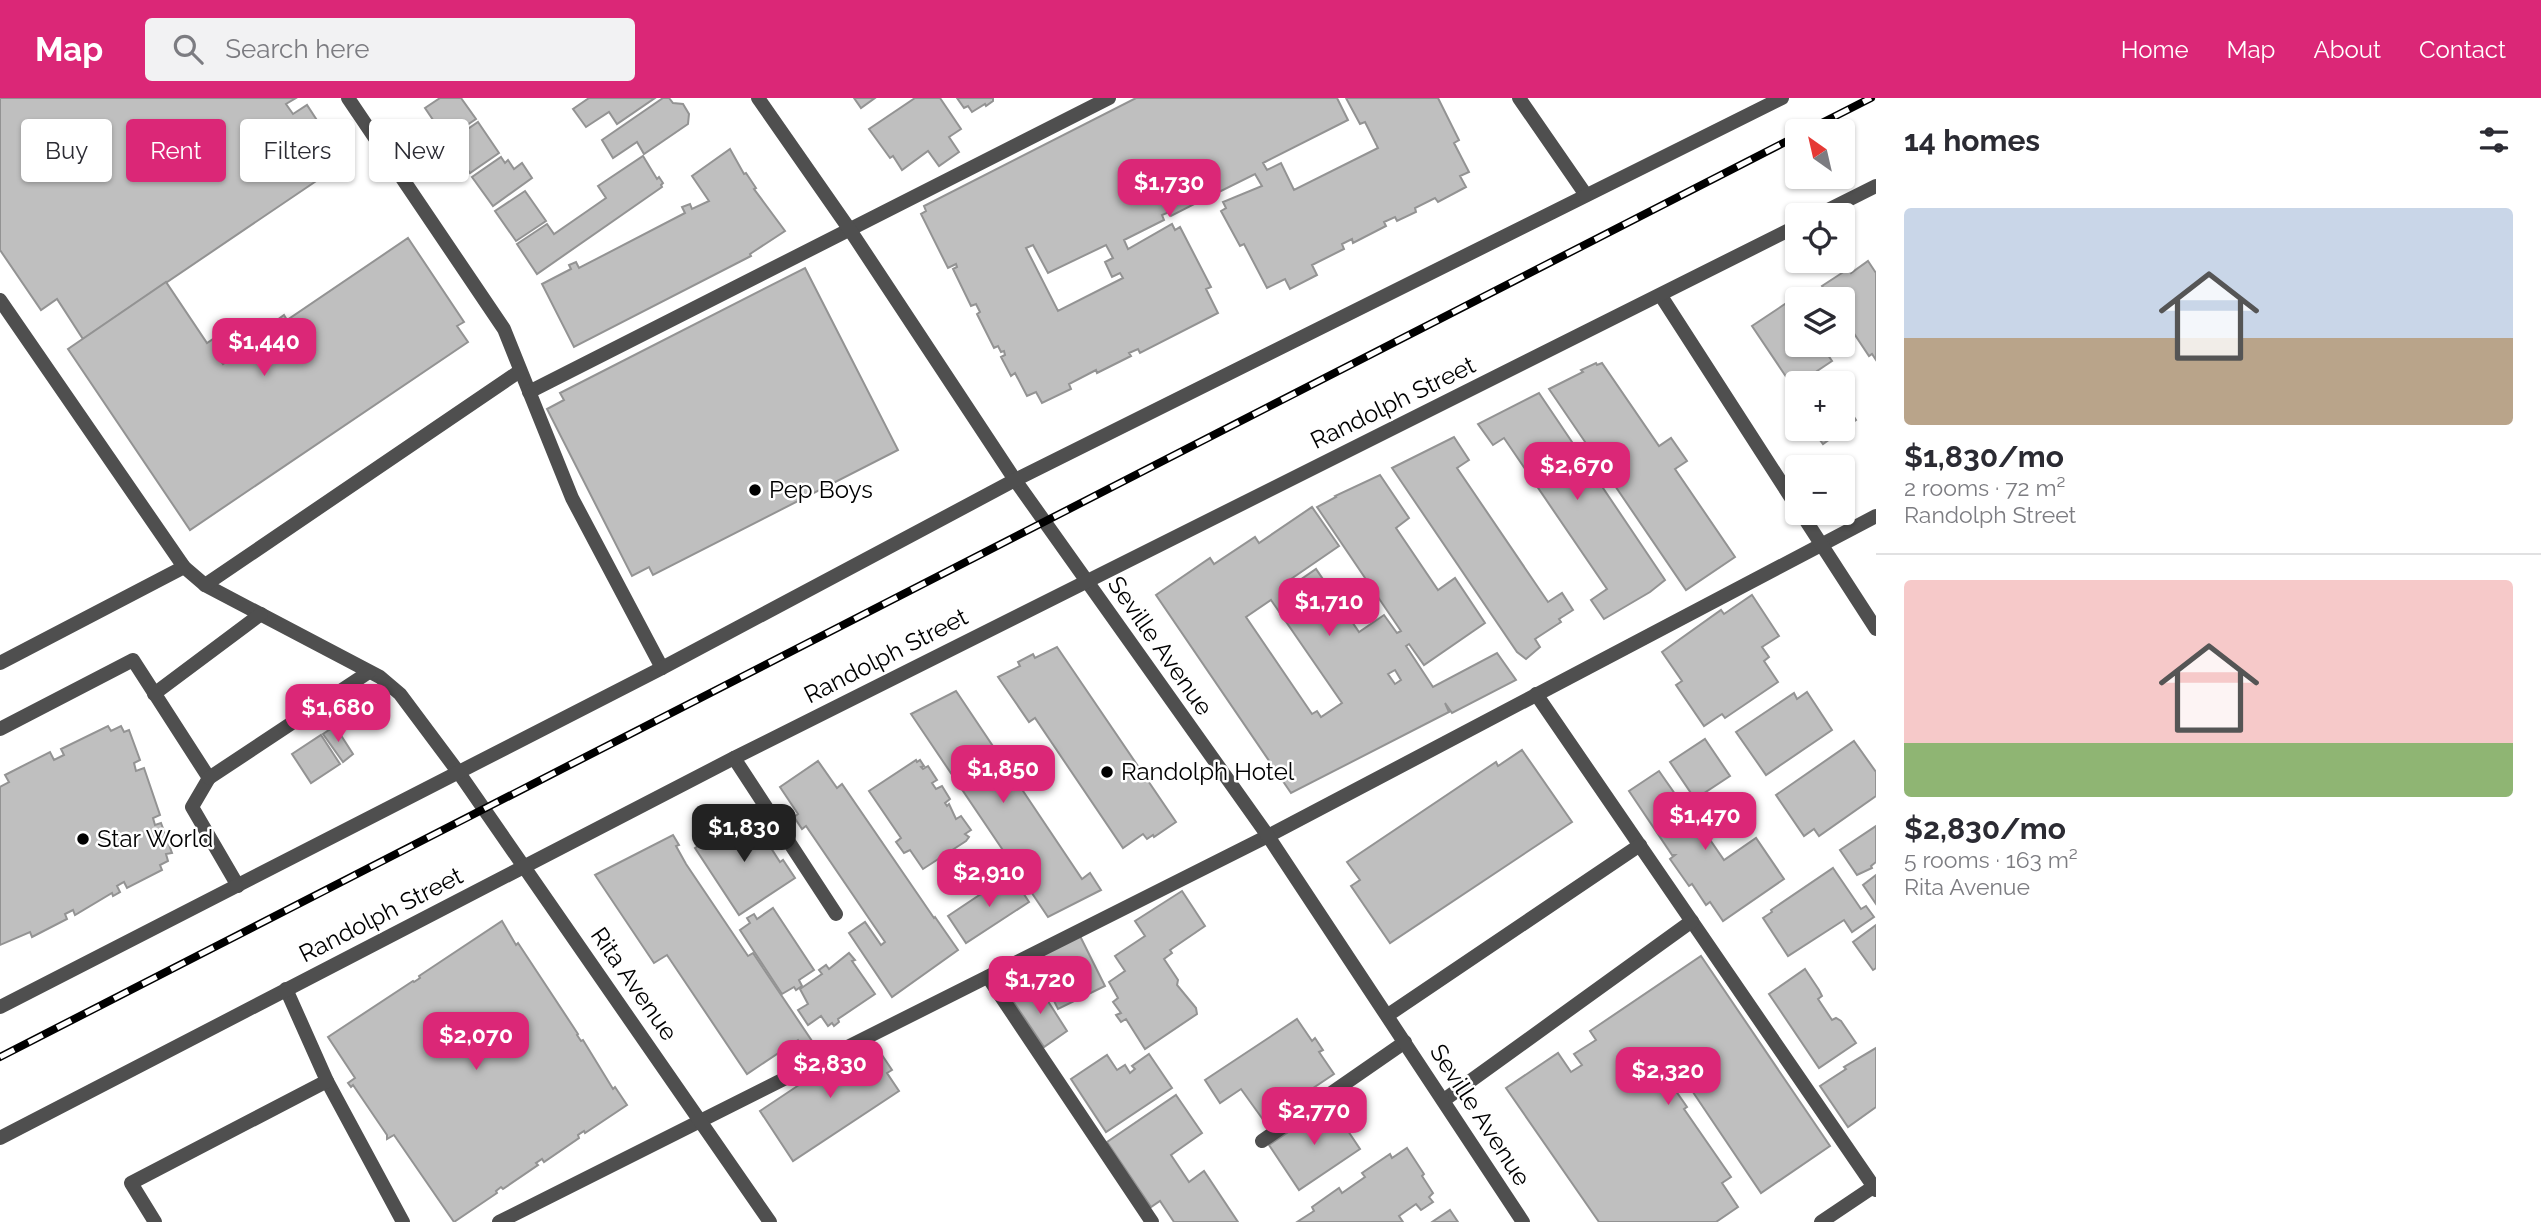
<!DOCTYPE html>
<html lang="en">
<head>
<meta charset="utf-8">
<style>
	body { margin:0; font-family:Raleway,sans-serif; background:#f2f2f3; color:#2b2b33; height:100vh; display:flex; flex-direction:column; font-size:26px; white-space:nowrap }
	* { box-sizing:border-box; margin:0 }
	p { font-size:23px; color:#7c7c81 }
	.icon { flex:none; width:38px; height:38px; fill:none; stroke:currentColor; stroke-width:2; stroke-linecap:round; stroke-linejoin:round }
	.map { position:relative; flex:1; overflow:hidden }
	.drawer { display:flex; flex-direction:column; background:#fff; width:665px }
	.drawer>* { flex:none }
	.banner { position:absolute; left:21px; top:21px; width:665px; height:63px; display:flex; gap:14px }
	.needle { width:46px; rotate:326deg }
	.controls { position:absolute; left:1785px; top:21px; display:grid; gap:14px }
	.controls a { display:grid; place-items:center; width:70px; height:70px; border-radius:7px; background:#fff; box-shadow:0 2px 5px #0004; font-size:35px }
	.price { position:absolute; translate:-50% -60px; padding:0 16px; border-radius:14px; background:#db2777; color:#fff; font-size:23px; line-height:46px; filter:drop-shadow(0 2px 4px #0008) }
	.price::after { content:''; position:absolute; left:50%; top:42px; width:21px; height:16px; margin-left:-10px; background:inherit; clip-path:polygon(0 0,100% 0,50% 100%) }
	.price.current { background:#222; color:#fff }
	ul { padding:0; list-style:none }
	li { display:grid; align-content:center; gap:14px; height:371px; padding:0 28px }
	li+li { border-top:2px solid #e1e1e2 }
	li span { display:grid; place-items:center; height:217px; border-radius:7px; color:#555 }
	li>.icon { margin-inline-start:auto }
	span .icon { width:126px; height:126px; fill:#fffc; stroke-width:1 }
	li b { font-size:30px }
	h2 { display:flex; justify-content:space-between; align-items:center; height:84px; padding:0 28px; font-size:30px }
	.pill { padding:0 24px; border-radius:7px; background:#fff; box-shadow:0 2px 5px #0004; font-size:24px; line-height:63px }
	.pill.current { background:#db2777; color:#fff }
	header { display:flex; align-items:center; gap:42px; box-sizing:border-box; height:98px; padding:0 35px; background:#db2777; color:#fff }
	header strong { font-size:33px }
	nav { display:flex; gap:38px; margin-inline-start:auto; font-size:24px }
	.search { width:490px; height:63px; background:#f2f2f3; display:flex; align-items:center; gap:18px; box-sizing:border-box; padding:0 24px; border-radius:7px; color:#7c7c81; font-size:26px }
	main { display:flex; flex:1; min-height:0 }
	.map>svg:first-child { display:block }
</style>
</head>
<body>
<header>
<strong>Map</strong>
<div class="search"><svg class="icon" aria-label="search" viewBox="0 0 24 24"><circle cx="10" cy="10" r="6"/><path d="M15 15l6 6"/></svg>Search here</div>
<nav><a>Home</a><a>Map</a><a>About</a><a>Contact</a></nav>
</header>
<main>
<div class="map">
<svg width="1876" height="1124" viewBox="0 0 1876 1124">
	<rect width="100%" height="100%" fill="#fff"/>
	<!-- building -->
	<g fill="#bfbfbf" stroke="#939393" stroke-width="2" fill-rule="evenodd">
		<path d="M0 0H296L286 6 293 16 307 7 322 30 309 39 331 73 83 241 57 201 41 212 0 152Z"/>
		<path d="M440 0H461L476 21 446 41 425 10Z"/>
		<path d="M589 0H655L617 26 609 14 586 29 573 11Z"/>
		<path d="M663 0H669L673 5 683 6 689 16 688 26 644 56 637 44 613 60 602 42Z"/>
		<path d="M854 0H875L861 10Z"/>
		<path d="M915 0H940L961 31 949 39 959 54 939 68 928 53 902 72 893 58 890 60 869 31Z"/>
		<path d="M957 0H993V3L986 8 985 6 972 14 968 8 964 10Z"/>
		<path d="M1136 0H1337L1348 22 1263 65 1267 72 1281 65 1294 92 1378 50 1365 24 1360 26 1346 0H1438L1459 42 1454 45 1469 74 1460 78 1466 89 1438 104 1435 100 1415 110 1416 114 1397 123 1395 119 1384 124 1386 128 1353 145 1352 141 1342 146 1344 151 1312 167 1317 177 1290 191 1285 181 1267 190 1244 146 1240 148 1221 113 1226 110 1223 104 1262 88 1255 76 1215 96 1212 92 1206 95 1208 99 1171 118 1169 114 1162 117 1164 122 1124 142 1128 151 1172 126 1175 132 1180 129 1211 189 1206 191 1218 215 1140 255 1138 251 1129 255 1131 258 1097 275 1096 272 1069 286 1071 291 1042 305 1036 294 1027 298 1015 275 1011 278 1001 259 1005 257 1004 253 1001 254 998 248 994 250 977 216 980 214 976 206 971 208 953 171 957 169 956 166 948 170 921 116 926 113 924 108ZM1033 147 1048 175 1106 147 1113 160 1105 164 1112 179 1120 175 1123 180 1058 213 1026 150Z"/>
		<path d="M478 24 499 55 470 75 449 44Z"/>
		<path d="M730 51 744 76 746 75 756 90 754 91 785 133 750 156 751 158 574 249 542 186 571 171 569 167 576 164 579 170 685 115 682 109 690 106 692 111 709 103 692 78Z"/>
		<path d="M643 58 657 81 659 79 663 85 661 87 662 89 537 176 517 146 547 126 554 136 583 116 606 100 598 88Z"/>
		<path d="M501 59 505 65 508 62 514 71 522 65 532 80 493 108 472 79Z"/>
		<path d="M525 93 546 123 516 143 495 113Z"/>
		<path d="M408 140 464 224 457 228 468 244 190 432 68 251 166 184 207 245 219 237 225 246 214 253 223 266 269 235 266 230 284 217 287 222Z"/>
		<path d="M1868 163 1876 175V262L1872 256 1869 258 1843 219V201H1831L1822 188 1848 171 1851 175Z"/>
		<path d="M805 170 898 352 653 477 649 469 632 478 547 311 564 302 560 295Z"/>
		<path d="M1791 202 1797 211V247H1821L1832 263 1793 289 1752 228Z"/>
		<path d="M1596 265 1597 267 1602 265 1659 348 1671 340 1687 363 1675 371 1735 459 1686 492 1549 291 1583 274 1581 272Z"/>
		<path d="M1539 295 1665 482 1650 494 1604 521 1591 502 1607 491 1504 340 1493 347 1478 326Z"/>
		<path d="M1843 302 1856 322 1823 346 1812 331H1843Z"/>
		<path d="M1454 339 1469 362 1457 370 1548 504 1562 495 1573 512 1559 521 1561 524 1535 541 1540 549 1526 561 1517 554 1392 370Z"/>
		<path d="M1380 377 1409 420 1396 430 1438 492 1455 480 1485 525 1424 567 1409 546 1406 548 1433 589 1497 555 1516 582 1452 615 1445 605 1449 614 1291 695 1156 497 1210 460 1214 466 1255 439 1259 445 1312 409 1339 448 1291 481 1294 486 1316 471 1359 534 1384 517 1397 535 1401 533 1317 409 1336 399 1335 398ZM1271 502 1342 605 1321 619 1317 613 1312 616 1246 519ZM1395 572 1401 582 1395 586 1388 576Z"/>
		<path d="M1752 497 1779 538 1762 549 1769 559 1764 563 1778 584 1725 620 1722 616 1704 628 1676 587 1682 583 1662 554 1721 512 1724 516Z"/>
		<path d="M1057 549 1176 724 1154 739 1153 737 1147 741 1143 736 1123 750 1035 620 1029 624 998 579 1020 568 1018 564 1033 556 1035 560Z"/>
		<path d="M956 593 1082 781 1090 775 1101 792 1048 819 911 616Z"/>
		<path d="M1807 594 1832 632 1766 677 1736 634 1794 595 1797 601Z"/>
		<path d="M108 628 111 633 121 628 124 634 129 632 140 662 134 665 136 673 144 670 160 717 153 720 155 727 161 725 172 755 166 756 168 763 160 767 162 772 127 790 124 784 117 788 120 794 113 798 112 795 75 817 73 812 65 816 67 821 32 839 30 834 0 847V689L9 684 5 677 50 654 54 662 64 657 61 651Z"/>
		<path d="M335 628 353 656 343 664 323 636Z"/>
		<path d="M321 637 340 666 311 685 292 656Z"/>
		<path d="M1705 641 1730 678 1695 701 1670 664Z"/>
		<path d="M1854 643 1876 674V698L1819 738 1814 731 1804 738 1776 697Z"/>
		<path d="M1522 652 1572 724 1390 845 1351 788 1360 782 1347 764 1496 664 1498 668Z"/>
		<path d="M916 662 917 664 920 662 924 668 921 669 923 671 928 668 937 682 932 685 936 691 942 688 950 701 945 705 947 708 949 706 956 721 961 718 971 732 965 736 969 739 966 743 923 771 910 752 904 755 896 744 901 740 869 693Z"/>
		<path d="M818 663 837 690 842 686 934 820 935 819 958 852 892 899 849 835 865 824 881 847 885 844 806 728 802 731 794 719 798 716 780 689Z"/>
		<path d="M1659 673 1687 713 1691 710 1700 722 1696 725 1702 735 1699 737 1701 740 1706 736 1724 762 1756 740 1784 781 1723 823 1710 804 1706 807 1692 786 1689 788 1670 761 1675 757H1672L1629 693Z"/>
		<path d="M751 713 762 732 760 733 780 764 783 762 795 780 739 817 695 750Z"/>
		<path d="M1876 728V764L1871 768 1872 770 1857 777 1840 752Z"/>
		<path d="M673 737 679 747 676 748 686 766 748 858 753 855 812 943 803 949 798 942 747 976 667 857 654 865 595 777Z"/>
		<path d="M1833 770 1861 811 1866 808 1874 819 1852 834 1844 822 1788 858 1763 820 1772 814 1771 812Z"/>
		<path d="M1011 776 1029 804 966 845 948 818Z"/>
		<path d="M1876 777V806L1863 787Z"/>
		<path d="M1182 793 1205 828 1170 852 1172 855 1164 861 1178 882 1177 887 1196 910 1197 916 1145 951 1126 921 1121 924 1116 917 1121 915 1113 904 1118 900 1109 884 1125 873 1115 858 1145 838 1135 823Z"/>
		<path d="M773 810 814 872 799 882 802 888 796 892 794 889 782 896 740 832 750 825 747 820 754 816 757 821Z"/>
		<path d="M502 823 516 847 518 845 578 936 577 937 581 943 583 942 613 991 615 989 627 1007 585 1035 584 1033 578 1037 579 1040 544 1064 542 1061 536 1065 538 1067 503 1091 501 1089 496 1093 497 1095 454 1124 394 1037 387 1041V1037L353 987 351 989 348 985 355 980 328 939 413 883 414 884 420 880 419 878Z"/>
		<path d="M1876 827V870L1873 872 1853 844Z"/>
		<path d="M1078 834 1105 888 1058 911 1031 857Z"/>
		<path d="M849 855 855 862 852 863 875 896 838 921 839 924 834 928 832 925 828 928 821 918 808 927 798 912 808 906 800 891 822 876 819 872 826 867 829 871Z"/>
		<path d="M1701 858 1830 1048 1761 1095 1672 963 1660 970 1687 1009 1684 1011 1731 1079 1722 1085 1738 1109 1716 1124H1599L1506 990 1558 955 1571 974 1582 967 1574 956 1596 942 1590 933Z"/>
		<path d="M1805 871 1819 892 1822 898 1818 901 1832 922 1836 920 1841 923 1856 945 1819 970 1769 896Z"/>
		<path d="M1037 886 1067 933 1044 949 1013 903Z"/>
		<path d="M1297 921 1312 943 1315 940 1323 952 1319 954 1334 976 1264 1023 1241 991 1220 1005 1205 982Z"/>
		<path d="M865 943 877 960 882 957 892 972 887 975 899 993 793 1063 760 1013Z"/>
		<path d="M1876 950V1009L1848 1029 1820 988 1846 971 1844 969Z"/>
		<path d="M1149 956 1172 990 1106 1034 1071 981 1107 957 1117 972 1125 967 1130 975 1135 971 1132 968Z"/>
		<path d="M1176 997 1202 1035 1171 1057 1189 1084 1204 1073 1238 1124H1174L1160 1103 1151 1109 1107 1044Z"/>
		<path d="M1330 1006 1360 1051 1299 1092 1269 1047Z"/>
		<path d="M1407 1050 1424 1076 1422 1078 1433 1095 1429 1099 1433 1104 1421 1112 1416 1106 1399 1118 1403 1124H1297L1314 1113 1312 1109 1339 1090 1342 1095 1365 1079 1362 1075 1390 1056 1392 1060Z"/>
		<path d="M1450 1112 1458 1124H1432Z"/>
	</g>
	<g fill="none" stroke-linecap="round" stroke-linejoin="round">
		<!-- service -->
		<g stroke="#4f4f4f" stroke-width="14">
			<path d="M348 0 504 231 572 400 662 570"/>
			<path d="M0 202 184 469 205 487 380 579 400 596 459 675"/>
			<path d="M529 294 1109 0"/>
			<path d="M205 487 520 273"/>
			<path d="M0 565 184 469"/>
			<path d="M154 596 261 516"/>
			<path d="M1536 596 1876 1092"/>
			<path d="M0 631 133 562 209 680 192 709 238 788"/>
			<path d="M734 660 836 816"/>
			<path d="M209 680 369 574"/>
			<path d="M988 879 1152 1124"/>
			<path d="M1388 917 1640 747"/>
			<path d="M327 983 403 1124"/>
			<path d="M1444 1002 1692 823"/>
			<path d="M1262 1043 1405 944"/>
			<path d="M155 1124 131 1085 327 983 286 891"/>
			<path d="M499 1124 1268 738 1876 418"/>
		</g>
		<!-- minor -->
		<g stroke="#4f4f4f" stroke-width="14">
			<path d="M1519 0 1586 97"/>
			<path d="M1661 198 1797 409"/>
			<path d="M1801 415 1876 531"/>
			<path d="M459 675 770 1124"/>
			<path d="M1821 1124 1876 1087"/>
		</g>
		<!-- tertiary -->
		<g stroke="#4f4f4f" stroke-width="14">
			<path d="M758 0 850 132 1015 382 1268 738 1523 1124"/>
			<path d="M1818 117 1876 88"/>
			<path d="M0 909 662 570 1015 382 1782 0"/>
			<path d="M0 1040 734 660 1797 128"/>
		</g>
		<defs>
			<g id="rail">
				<path d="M1806 33 1871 0"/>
				<path d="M0 959 1797 38"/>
			</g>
		</defs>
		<!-- rail casing -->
		<use href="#rail" stroke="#000" stroke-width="8"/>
		<!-- rail -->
		<use href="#rail" stroke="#fff" stroke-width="5" stroke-dasharray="16" stroke-linecap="butt"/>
	</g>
	<!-- markers -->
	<g fill="#000" stroke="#fff" stroke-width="2.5">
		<circle cx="755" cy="392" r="7"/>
		<circle cx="1107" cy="674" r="7"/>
		<circle cx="83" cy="741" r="7"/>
	</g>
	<g text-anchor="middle" stroke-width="5" stroke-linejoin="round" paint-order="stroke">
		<!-- street labels -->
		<g font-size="24" fill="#000" stroke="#fff">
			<text transform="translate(1393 305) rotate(-26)" y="8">Randolph Street</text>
			<text transform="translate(1160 548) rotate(55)" y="8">Seville Avenue</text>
			<text transform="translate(886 558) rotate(-27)" y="8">Randolph Street</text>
			<text transform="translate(381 817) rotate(-27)" y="8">Randolph Street</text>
			<text transform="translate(634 886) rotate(55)" y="8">Rita Avenue</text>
			<text transform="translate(1480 1017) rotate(57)" y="8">Seville Avenue</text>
		</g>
		<!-- poi labels -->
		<g font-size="24" fill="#000" stroke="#fff" text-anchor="start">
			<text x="769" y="400">Pep Boys</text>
			<text x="1121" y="682">Randolph Hotel</text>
			<text x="97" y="749">Star World</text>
		</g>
	</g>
</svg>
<div class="controls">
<a><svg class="needle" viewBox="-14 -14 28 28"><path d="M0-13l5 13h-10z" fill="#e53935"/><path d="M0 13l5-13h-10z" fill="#7c7c81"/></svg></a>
<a><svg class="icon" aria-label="locate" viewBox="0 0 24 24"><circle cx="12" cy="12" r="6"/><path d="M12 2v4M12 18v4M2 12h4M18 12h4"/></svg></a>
<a><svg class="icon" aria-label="layers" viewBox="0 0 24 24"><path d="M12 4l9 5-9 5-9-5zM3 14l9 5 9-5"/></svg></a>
<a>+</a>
<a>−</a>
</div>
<b class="price" style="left:1169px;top:121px">$1,730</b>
<b class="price" style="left:264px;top:280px">$1,440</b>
<b class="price" style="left:1577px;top:404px">$2,670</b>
<b class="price" style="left:1329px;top:540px">$1,710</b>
<b class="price" style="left:338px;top:646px">$1,680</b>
<b class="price" style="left:1003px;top:707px">$1,850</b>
<b class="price" style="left:1705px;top:754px">$1,470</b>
<b class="price current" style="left:744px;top:766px">$1,830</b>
<b class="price" style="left:989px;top:811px">$2,910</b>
<b class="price" style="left:1040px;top:918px">$1,720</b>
<b class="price" style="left:476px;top:974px">$2,070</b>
<b class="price" style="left:830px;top:1002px">$2,830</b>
<b class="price" style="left:1668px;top:1009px">$2,320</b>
<b class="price" style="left:1314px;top:1049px">$2,770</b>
<div class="banner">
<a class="pill">Buy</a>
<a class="pill current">Rent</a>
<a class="pill">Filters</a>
<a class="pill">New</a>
</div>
</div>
<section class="drawer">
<h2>14 homes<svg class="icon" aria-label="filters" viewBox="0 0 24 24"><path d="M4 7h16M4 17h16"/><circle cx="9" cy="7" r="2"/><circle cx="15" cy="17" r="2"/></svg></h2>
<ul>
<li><span style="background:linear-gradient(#c9d6e8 60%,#b9a48a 0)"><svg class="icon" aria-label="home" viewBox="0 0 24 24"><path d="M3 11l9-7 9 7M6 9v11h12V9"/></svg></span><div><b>$1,830/mo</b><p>2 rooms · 72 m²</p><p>Randolph Street</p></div></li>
<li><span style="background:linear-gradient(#f6c9c9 75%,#8fb573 0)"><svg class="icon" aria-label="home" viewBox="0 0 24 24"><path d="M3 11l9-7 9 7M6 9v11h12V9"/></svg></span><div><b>$2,830/mo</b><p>5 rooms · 163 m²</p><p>Rita Avenue</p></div></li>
</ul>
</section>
</main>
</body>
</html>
